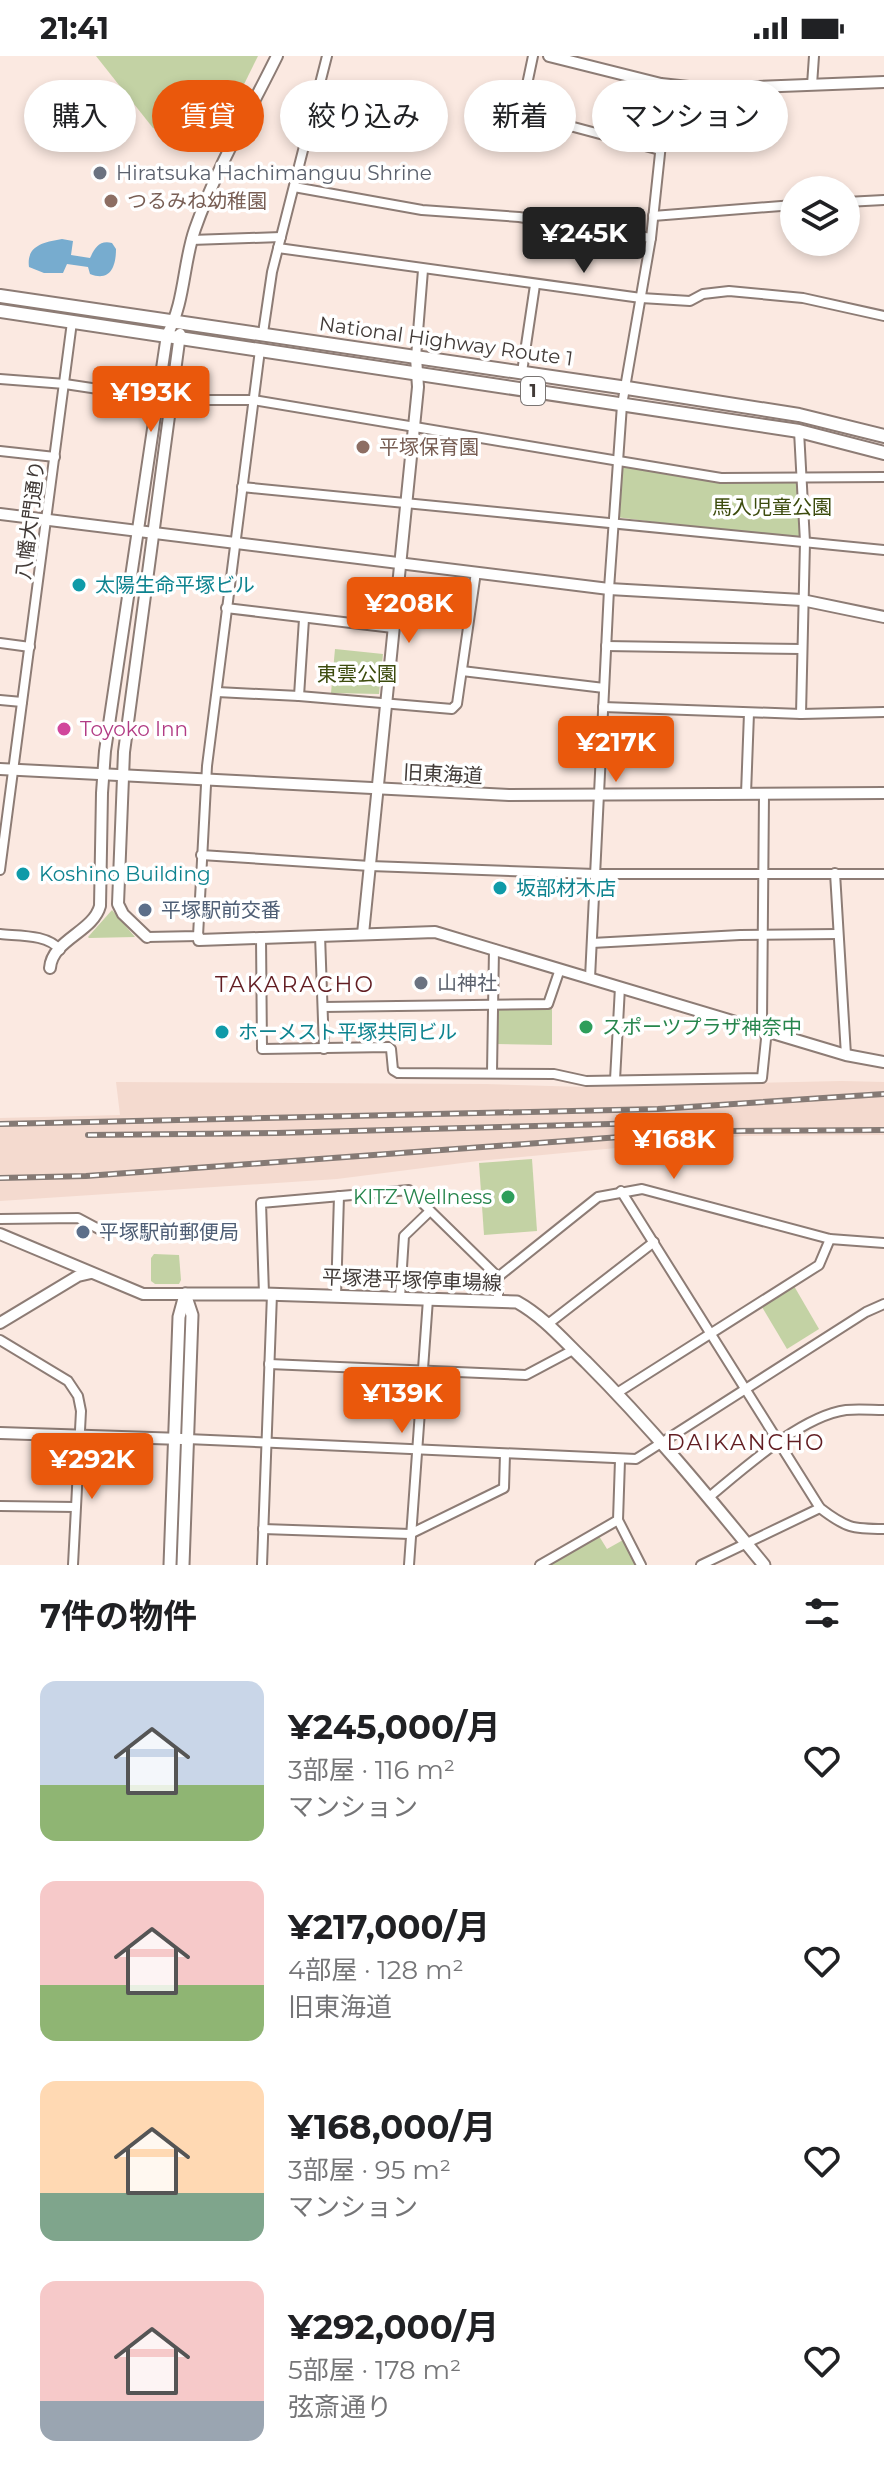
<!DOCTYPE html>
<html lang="ja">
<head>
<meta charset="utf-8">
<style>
	body { margin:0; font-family:Montserrat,"Noto Sans JP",sans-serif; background:#f6f6f6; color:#202124; height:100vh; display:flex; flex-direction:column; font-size:30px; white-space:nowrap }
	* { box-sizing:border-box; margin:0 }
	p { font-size:26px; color:#757577 }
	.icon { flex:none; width:44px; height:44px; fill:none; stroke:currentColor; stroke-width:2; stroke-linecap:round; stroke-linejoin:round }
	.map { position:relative; height:1509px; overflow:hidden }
	.sheet { display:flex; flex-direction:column; background:#fff; flex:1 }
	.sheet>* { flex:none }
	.guide { position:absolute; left:24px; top:24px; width:836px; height:72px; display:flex; gap:16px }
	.tools { position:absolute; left:780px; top:120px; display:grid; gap:16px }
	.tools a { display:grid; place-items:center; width:80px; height:80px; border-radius:50%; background:#fff; box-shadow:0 4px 12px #0003; font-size:40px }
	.price { position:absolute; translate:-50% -68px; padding:0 18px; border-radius:8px; background:#ea580c; color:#fff; font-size:26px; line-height:52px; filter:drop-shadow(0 2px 4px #0008) }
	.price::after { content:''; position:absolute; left:50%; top:48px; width:24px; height:18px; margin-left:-12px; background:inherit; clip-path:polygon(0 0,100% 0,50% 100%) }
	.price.on { background:#222; color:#fff }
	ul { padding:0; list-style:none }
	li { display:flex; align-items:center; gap:24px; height:200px; padding:0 40px }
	li span { display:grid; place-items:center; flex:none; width:224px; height:160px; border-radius:16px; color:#555 }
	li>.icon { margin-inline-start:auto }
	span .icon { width:96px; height:96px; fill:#fffc; stroke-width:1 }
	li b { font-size:34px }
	h2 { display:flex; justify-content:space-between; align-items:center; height:96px; padding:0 40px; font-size:34px }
	.chip { padding:0 28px; border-radius:36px; background:#fff; box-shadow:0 4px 12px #0003; font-size:28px; line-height:72px }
	.chip.on { background:#ea580c; color:#fff }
	.status { display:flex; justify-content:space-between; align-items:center; height:56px; padding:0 40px; background:#fff; direction:ltr }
	.status svg { height:22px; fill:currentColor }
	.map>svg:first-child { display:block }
</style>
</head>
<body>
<div class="status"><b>21:41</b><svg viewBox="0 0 49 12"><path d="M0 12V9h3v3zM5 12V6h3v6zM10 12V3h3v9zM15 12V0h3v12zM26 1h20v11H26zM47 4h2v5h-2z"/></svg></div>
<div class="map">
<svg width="884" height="1509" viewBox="0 0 884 1509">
	<rect width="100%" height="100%" fill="#fbe9e1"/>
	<!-- built -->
	<path fill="#f4dacf" d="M842 1025 884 1026V1079L743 1080 478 1105 337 1123 0 1145V1062L120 1059 116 1026 486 1028 585 1031Z"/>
	<!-- green -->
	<g fill="#c3d2a4">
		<path d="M96 0H258L212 93 153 72Z"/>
		<path d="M622 409 721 422 801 421 805 486 616 461Z"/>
		<path d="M335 593 383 598 379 638 331 637Z"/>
		<path d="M112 854 135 881 89 882 88 881Z"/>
		<path d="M496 952 552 953V989L496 988Z"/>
		<path d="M532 1103 537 1175 484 1179 479 1107Z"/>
		<path d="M154 1198 179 1199 181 1224 179 1228H155L151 1225V1202Z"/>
		<path d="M794 1230 819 1273 787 1293 762 1251Z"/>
		<path d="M599 1480 607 1493 623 1484 635 1509H550Z"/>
	</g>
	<!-- water -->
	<path fill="#77accf" d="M62 183 73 185 71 199 90 202C95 192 99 184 112 187L116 193C116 211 110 226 90 218L88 211 67 208 63 217H44L29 211C26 189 45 186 62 183Z"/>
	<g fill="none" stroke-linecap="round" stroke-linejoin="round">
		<defs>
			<g id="minor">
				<path d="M533 0 521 57 660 94"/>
				<path d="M812 29 814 0"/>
				<path d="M294 131 422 154 519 161 651 182"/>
				<path d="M846 146 884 144"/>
				<path d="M653 160 794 149"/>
				<path d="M191 184 281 181"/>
				<path d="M278 192 641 242 690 245 703 238 729 235 803 242 884 260"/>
				<path d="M263 277 272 216 327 0"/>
				<path d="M416 301 423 214"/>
				<path d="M522 316 535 229"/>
				<path d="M0 323 65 328 158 342"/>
				<path d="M173 344H253L721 422 884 421"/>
				<path d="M799 375 805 486 801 658"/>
				<path d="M0 395 55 401"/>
				<path d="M242 431 884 494"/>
				<path d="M226 552 393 572"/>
				<path d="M0 587 30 591"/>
				<path d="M606 590 801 593"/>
				<path d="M462 615 604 632"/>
				<path d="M217 636 299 640 452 653 457 648 476 516"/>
				<path d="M299 640 304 563"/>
				<path d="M0 644 22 646"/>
				<path d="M603 651 801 658 884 656"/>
				<path d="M746 738 749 657"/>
				<path d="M201 799 370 810 595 818H884"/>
				<path d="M0 814 72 266"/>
				<path d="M835 817 846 999"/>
				<path d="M0 878C18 880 48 878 60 894"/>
				<path d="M320 879 324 993"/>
				<path d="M147 881 198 880 207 710 260 294"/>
				<path d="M261 881 262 993 389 991 391 993 393 1014 398 1017 554 1018 586 1025 762 1022 766 983 762 964 764 738"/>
				<path d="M592 887 740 879 838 878"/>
				<path d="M590 922 609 533 622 349 651 182 661 88V28"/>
				<path d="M323 951 548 948 560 913"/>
				<path d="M492 1016 494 893"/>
				<path d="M615 1024 620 931"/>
				<path d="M621 1135 820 1452C846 1472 852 1473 884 1473"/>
				<path d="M0 1163 78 1162 108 1178"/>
				<path d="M498 1221 598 1141 642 1133 830 1183 884 1187"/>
				<path d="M264 1238 261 1147 409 1134 498 1221V1244"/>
				<path d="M336 1240 339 1140"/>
				<path d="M400 1242 404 1180 430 1155"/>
				<path d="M548 1268 654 1186"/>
				<path d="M0 1284 68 1325 78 1340 81 1355 73 1509"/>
				<path d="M269 1308 526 1319 573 1294"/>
				<path d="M617 1337 819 1209 830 1183"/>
				<path d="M187 1383 636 1403 866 1256 884 1248"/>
				<path d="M708 1442C742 1414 801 1360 846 1354 858 1353 872 1354 884 1354"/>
				<path d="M0 1450 75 1451"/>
				<path d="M618 1464 641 1509"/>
				<path d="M263 1473 410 1478 504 1432 505 1398"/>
				<path d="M262 1509 272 1238"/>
				<path d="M409 1509 428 1243"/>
				<path d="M540 1509 618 1464 620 1404"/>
				<path d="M701 1509 820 1452"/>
			</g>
			<g id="tertiary">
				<path d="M549 0 661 28 707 33 884 26"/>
				<path d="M0 458 609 533 802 544 884 561"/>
				<path d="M0 713 509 739 884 737"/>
				<path d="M363 878 418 331 416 301"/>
				<path d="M198 880 199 884 435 876 846 999 884 1006"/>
				<path d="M147 881 123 858 118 848 124 696 180 278"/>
				<path d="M50 912C52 884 93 876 100 850L102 737 105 695 167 279C185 247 183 207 195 173 216 113 249 57 277 0"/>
				<path d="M0 1178 143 1238H185"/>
				<path d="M0 1267 78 1220 91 1217"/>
				<path d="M0 1377 182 1383"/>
			</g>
			<g id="secondary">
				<path d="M185 1238H264L517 1246C544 1261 564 1285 586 1306 650 1370 707 1439 764 1509"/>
				<path d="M170 1509 179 1261 185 1239"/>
				<path d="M183 1509 192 1259 185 1238"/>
			</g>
			<g id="trunk">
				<path d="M0 240 627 332 799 359 884 380"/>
				<path d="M0 255 799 375 884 397"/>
			</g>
		</defs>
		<!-- minor casing -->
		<use href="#minor" stroke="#8d7c75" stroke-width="12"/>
		<!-- tertiary casing -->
		<use href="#tertiary" stroke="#8d7c75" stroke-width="14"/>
		<!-- secondary casing -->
		<use href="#secondary" stroke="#8d7c75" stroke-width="15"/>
		<!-- trunk casing -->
		<use href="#trunk" stroke="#8d7c75" stroke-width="16"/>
		<!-- minor -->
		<use href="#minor" stroke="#fff" stroke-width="8"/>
		<!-- tertiary -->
		<use href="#tertiary" stroke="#fff" stroke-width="10"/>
		<!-- secondary -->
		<use href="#secondary" stroke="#fff" stroke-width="11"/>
		<!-- trunk -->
		<use href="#trunk" stroke="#fff" stroke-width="12"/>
		<defs>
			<g id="rail">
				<path d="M0 1068 658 1053 884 1038"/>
				<path d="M88 1079 276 1077 684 1066"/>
				<path d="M0 1122 86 1120 661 1078 722 1075 884 1074"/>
			</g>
		</defs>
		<!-- rail casing -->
		<use href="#rail" stroke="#857a75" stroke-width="6"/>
		<!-- rail -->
		<use href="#rail" stroke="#fff" stroke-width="3" stroke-dasharray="9" stroke-linecap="butt"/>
	</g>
	<!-- markers -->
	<g fill="#6b7280" stroke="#fff" stroke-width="3">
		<circle cx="100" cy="117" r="8"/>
		<circle cx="421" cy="927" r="8"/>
	</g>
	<g fill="#8d6e63" stroke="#fff" stroke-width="3">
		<circle cx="111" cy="145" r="8"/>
		<circle cx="363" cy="391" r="8"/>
	</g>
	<g fill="#0f9aa8" stroke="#fff" stroke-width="3">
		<circle cx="79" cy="529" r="8"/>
		<circle cx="23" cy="818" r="8"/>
		<circle cx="500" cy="832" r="8"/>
		<circle cx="222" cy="976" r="8"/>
	</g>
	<circle fill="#d1479c" stroke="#fff" stroke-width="3" cx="64" cy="673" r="8"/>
	<g fill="#5c6f8a" stroke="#fff" stroke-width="3">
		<circle cx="145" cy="854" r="8"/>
		<circle cx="83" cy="1176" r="8"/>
	</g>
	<g fill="#2e9e5b" stroke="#fff" stroke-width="3">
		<circle cx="586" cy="971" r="8"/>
		<circle cx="508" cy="1141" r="8"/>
	</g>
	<g text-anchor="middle" stroke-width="7" stroke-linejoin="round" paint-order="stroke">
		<!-- shield labels -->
		<rect fill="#fff" stroke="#7a7573" stroke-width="2" x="521" y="321" width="24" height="28" rx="6"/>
		<g font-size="18" font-weight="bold" fill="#413a37">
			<text x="533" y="341">1</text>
		</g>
		<!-- worship labels -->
		<g font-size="20" fill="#5b616d" stroke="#fff" text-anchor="start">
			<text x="116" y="124">Hiratsuka Hachimanguu Shrine</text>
			<text x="437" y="934">山神社</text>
		</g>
		<!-- education labels -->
		<g font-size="20" fill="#785e54" stroke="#fff" text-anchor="start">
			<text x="127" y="152">つるみね幼稚園</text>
			<text x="379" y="398">平塚保育園</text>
		</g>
		<!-- street labels -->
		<g font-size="20" fill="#413a37" stroke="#fff">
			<text transform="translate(446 285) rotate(8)" y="7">National Highway Route 1</text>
			<text transform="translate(30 464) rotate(-83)" y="7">八幡大門通り</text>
			<text transform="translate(443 718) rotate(3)" y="7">旧東海道</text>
			<text transform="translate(412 1224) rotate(2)" y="7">平塚港平塚停車場線</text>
		</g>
		<!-- park labels -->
		<g font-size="20" fill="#3c4b0d" stroke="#fff">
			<text x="772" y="458">馬入児童公園</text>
			<text x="357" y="625">東雲公園</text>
		</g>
		<!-- culture labels -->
		<g font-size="20" fill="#0d838f" stroke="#fff" text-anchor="start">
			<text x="95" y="536">太陽生命平塚ビル</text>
			<text x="39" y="825">Koshino Building</text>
			<text x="516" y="839">坂部材木店</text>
			<text x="238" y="983">ホーメスト平塚共同ビル</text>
		</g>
		<!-- hotel labels -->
		<g font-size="20" fill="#b23c85" stroke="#fff" text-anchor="start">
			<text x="80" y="680">Toyoko Inn</text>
		</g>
		<!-- service labels -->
		<g font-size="20" fill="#4e5e75" stroke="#fff" text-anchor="start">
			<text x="161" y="861">平塚駅前交番</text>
			<text x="99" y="1183">平塚駅前郵便局</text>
		</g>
		<!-- leisure labels -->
		<g font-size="20" fill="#27864d" stroke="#fff" text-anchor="start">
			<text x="602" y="978">スポーツプラザ神奈中</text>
			<text x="492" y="1148" text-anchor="end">KITZ Wellness</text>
		</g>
		<!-- neighbourhood labels -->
		<g font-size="22" letter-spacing="2" fill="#621d22" stroke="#fff">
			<text x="295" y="936">TAKARACHO</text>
			<text x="746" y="1394">DAIKANCHO</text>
		</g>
	</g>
</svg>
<div class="tools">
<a><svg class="icon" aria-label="layers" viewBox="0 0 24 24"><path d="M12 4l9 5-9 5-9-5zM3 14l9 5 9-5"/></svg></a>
</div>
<b class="price on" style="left:584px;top:219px">¥245K</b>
<b class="price" style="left:151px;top:378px">¥193K</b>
<b class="price" style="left:409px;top:589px">¥208K</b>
<b class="price" style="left:616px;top:728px">¥217K</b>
<b class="price" style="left:674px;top:1125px">¥168K</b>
<b class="price" style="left:402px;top:1379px">¥139K</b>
<b class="price" style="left:92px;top:1445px">¥292K</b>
<div class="guide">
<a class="chip">購入</a>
<a class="chip on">賃貸</a>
<a class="chip">絞り込み</a>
<a class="chip">新着</a>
<a class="chip">マンション</a>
</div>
</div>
<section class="sheet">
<h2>7件の物件<svg class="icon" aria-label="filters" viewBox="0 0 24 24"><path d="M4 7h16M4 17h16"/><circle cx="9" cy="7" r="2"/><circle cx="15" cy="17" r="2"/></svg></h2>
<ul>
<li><span style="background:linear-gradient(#c9d6e8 65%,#8fb573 0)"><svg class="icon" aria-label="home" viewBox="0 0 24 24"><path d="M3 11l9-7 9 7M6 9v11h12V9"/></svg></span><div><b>¥245,000/月</b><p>3部屋 · 116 m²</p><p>マンション</p></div><svg class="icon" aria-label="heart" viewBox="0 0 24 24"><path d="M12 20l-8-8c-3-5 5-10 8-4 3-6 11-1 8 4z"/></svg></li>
<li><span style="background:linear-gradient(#f6c9c9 65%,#8fb573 0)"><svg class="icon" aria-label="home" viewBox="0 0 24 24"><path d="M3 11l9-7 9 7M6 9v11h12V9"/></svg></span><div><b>¥217,000/月</b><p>4部屋 · 128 m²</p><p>旧東海道</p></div><svg class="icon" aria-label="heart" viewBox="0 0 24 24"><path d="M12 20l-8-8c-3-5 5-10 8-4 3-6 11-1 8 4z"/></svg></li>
<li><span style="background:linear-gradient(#ffd9b3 70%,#7fa58c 0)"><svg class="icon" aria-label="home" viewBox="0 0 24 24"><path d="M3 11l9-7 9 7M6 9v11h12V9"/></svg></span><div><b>¥168,000/月</b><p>3部屋 · 95 m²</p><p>マンション</p></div><svg class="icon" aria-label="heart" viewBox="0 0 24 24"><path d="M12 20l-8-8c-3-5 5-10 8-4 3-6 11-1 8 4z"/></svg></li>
<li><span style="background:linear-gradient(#f6c9c9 75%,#9aa5b1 0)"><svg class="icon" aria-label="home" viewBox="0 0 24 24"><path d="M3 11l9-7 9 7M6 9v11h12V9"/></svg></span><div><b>¥292,000/月</b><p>5部屋 · 178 m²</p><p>弦斎通り</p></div><svg class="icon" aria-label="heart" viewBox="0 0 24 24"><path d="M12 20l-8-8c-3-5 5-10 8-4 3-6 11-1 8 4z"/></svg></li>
</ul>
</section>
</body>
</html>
